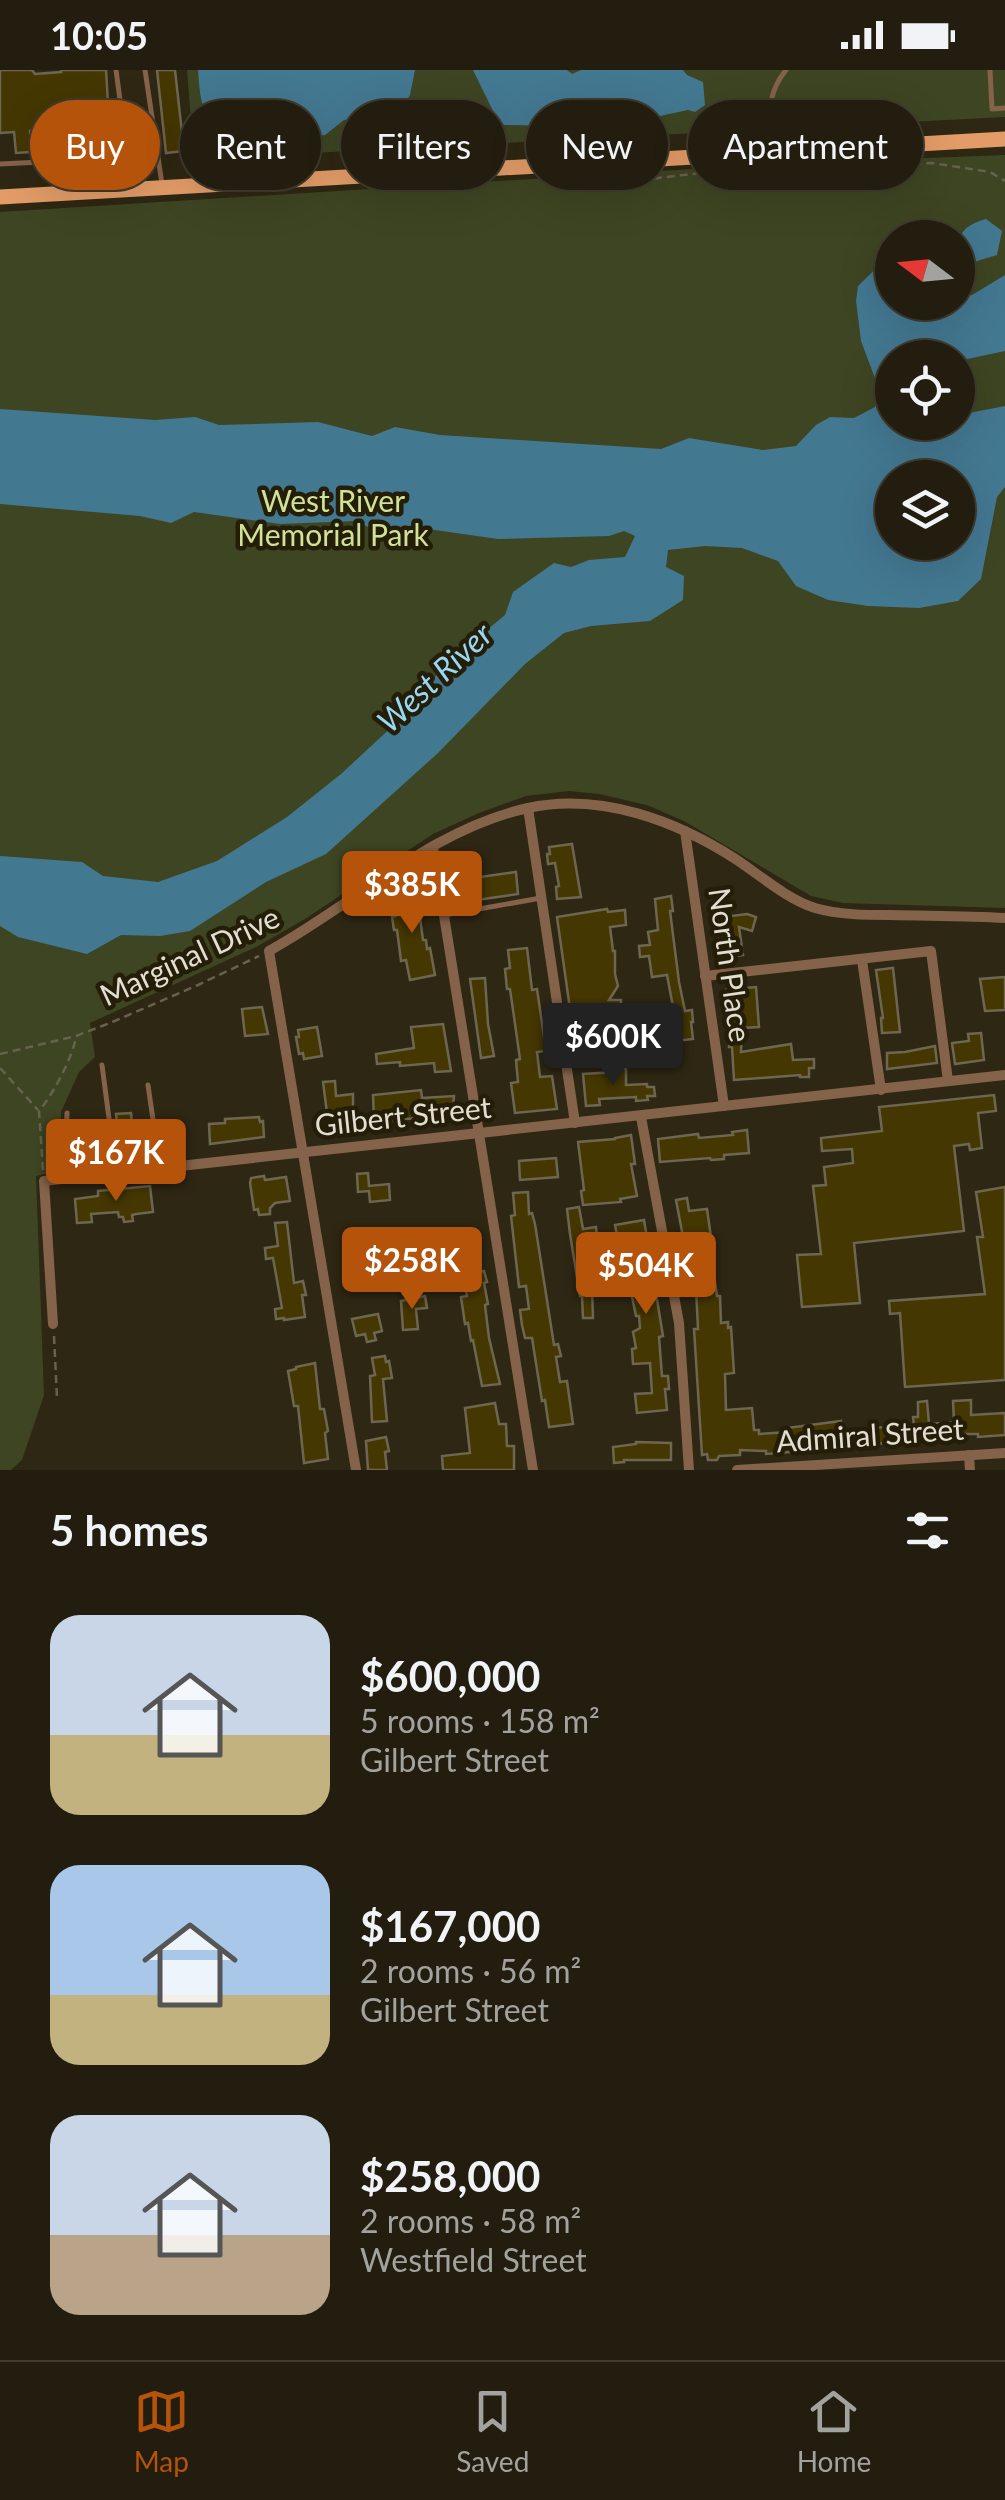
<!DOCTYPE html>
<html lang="en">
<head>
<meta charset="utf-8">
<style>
	body { margin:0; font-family:Lato,sans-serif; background:#2e2a1c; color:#f1f3f6; height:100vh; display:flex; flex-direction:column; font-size:38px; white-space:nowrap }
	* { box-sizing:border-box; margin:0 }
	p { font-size:32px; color:#a2a29e }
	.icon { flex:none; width:55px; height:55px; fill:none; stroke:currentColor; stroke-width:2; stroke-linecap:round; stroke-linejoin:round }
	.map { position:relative; height:1400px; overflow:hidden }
	.details { display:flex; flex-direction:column; background:#221d0e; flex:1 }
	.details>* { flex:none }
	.top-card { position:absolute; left:30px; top:30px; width:945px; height:90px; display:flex; gap:20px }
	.needle { width:65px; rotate:286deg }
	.tools { position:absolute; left:875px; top:150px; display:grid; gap:20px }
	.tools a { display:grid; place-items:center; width:100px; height:100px; border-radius:50%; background:#221d0e; box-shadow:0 10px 40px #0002,0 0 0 2px #3f3b2e; font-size:50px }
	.price { position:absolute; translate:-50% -85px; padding:0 22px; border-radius:10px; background:#b45309; color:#fff; font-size:32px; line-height:65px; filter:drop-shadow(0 2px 5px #0008) }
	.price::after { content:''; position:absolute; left:50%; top:60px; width:30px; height:22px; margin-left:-15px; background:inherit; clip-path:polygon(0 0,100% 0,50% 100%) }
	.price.active { background:#222; color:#fff }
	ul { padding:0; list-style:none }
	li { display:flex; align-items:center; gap:30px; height:250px; padding:0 50px }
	li span { display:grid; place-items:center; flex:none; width:280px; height:200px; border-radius:30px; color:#555 }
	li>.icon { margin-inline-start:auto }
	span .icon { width:120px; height:120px; fill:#fffc; stroke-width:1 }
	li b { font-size:42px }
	h2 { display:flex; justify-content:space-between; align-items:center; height:120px; padding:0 50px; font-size:42px }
	.chip { padding:0 35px; border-radius:45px; background:#221d0e; box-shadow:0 10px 40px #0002,0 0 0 2px #3f3b2e; font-size:35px; line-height:90px }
	.chip.active { background:#b45309; color:#fff }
	.status { display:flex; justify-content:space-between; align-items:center; height:70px; padding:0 50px; background:#221d0e; direction:ltr }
	.status svg { height:28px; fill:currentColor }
	.dock { display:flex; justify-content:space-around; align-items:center; height:140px; border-top:2px solid #3f3b2e; background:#221d0e; font-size:28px; color:#a2a29e }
	.dock a { display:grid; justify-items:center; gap:5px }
	.dock .active { color:#b45309 }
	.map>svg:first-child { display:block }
</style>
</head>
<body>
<div class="status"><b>10:05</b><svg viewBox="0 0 49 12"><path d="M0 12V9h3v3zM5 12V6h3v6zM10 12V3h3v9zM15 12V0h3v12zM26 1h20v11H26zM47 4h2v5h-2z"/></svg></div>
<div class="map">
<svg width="1005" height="1400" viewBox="0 0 1005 1400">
	<rect width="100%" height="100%" fill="#2e2713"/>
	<!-- green -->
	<g fill="#3e4522" fill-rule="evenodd">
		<path d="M187 0H1005V47L194 89Z"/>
		<path d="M1005 85V838L843 833 811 826 684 751 647 735 599 724 569 721 526 726 479 743 433 764 305 849 256 877 90 953 95 987 79 1002 61 1042V1100L36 1106 44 1325 22 1390 11 1400H0V142L772 94ZM892 168H958V232H892ZM892 288H958V352H892ZM892 408H958V472H892Z"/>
	</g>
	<!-- water -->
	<g fill="#437891" fill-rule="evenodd">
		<path d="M198 0H415L410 25 402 38 390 45 344 50 325 65 265 72 250 71 246 74C233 70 242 74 231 66 200 44 201 36 198 0Z"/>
		<path d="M473 0H567L572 4 581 0H683L687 5 703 12 705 35 695 42 688 40 655 47 585 52 563 56 504 55 496 47Z"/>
		<path d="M986 149 1002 161 997 185 977 191 958 206C957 177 952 158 986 149Z"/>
		<path d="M892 183V232H958V226L972 225 1005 205V281L958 291V288H892V352H958V340L964 344 1005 336V417L997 427 981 509 958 531 919 538 868 536 828 530 796 516 778 491 742 478 705 476 668 480 666 497 684 506 683 530 650 551 591 556 564 563 525 594 438 683 326 784 266 812 190 861 160 866 121 865 87 884 18 867 0 856V786L82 792 103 806 158 812 217 791 287 747 341 704 397 652 446 594 505 545 513 522 554 493 571 497 589 490 625 487 635 466 624 461 609 466 498 469 414 457 395 464 377 461 355 451 280 454 194 442 171 453 140 446 0 434V339L155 350 195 347 219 355 318 352 372 366 395 357 440 365 661 379 689 368 763 380 796 376 816 355 830 347 854 348 875 337 879 319 861 271 856 231 858 216ZM892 408H958V472H892Z"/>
	</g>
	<!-- building -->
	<g fill="#453702" stroke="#6d6650" stroke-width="2.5">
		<path d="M0 0H32L35 4 61 2V0H106L111 82 67 85 65 54 45 55V60L30 61 31 82 16 83 14 62 0 63Z"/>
		<path d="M157 0H175L184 81 166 83Z"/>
		<path d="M572 774 581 827 557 829 556 817 559 816 555 793 548 794 547 784H550L549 777Z"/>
		<path d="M516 802 518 824 469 831 466 809Z"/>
		<path d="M416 818 423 870H426L427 879 430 878 435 905 410 910 406 890 401 891 397 860H394L392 847 396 846 394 827 405 826 404 819Z"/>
		<path d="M671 826 673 841H670L679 912 685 941 692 940 693 952H691L693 969 675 971 674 942 667 905 652 907 649 886 640 887 639 876 650 875 648 862 658 860 655 829Z"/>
		<path d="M607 839 608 842 625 840 626 855 610 857 613 881H615V904L618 916 609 930H621V940L599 942 604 977 578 981 574 953H572L557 847Z"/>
		<path d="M747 844 756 847 752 861 739 857 743 885 722 888 716 848Z"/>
		<path d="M527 878 532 920 537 919 546 981 537 982 540 1007 552 1006 557 1039 515 1043 511 1013 518 1012 516 990 520 989 510 919H507L505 899 510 898 508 880Z"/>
		<path d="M893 898 900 962 882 963 881 948H883L876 900Z"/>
		<path d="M1005 907V940L985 941 980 909Z"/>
		<path d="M485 908 488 954 494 986 481 988 470 909Z"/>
		<path d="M756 917 759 957 742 958 741 982 791 974 793 990 814 989V998H809V1007H800V1005L734 1010 732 977H729L730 959 727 960 726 920Z"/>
		<path d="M262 937 268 964 245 966 242 939Z"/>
		<path d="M443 954 451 1001 435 1002 434 993 400 996V992L377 994 376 984 414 978 411 957Z"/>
		<path d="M317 957 322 986 304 989 303 983 299 984 296 967H299L298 960Z"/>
		<path d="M981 963 984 990 955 994 952 973 969 971 968 964Z"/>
		<path d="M935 976 937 993 887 999V983L905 982Z"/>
		<path d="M626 998V1015L647 1014V1017H654L655 1026H647L648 1030 636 1031V1027L599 1029 600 1035 586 1036 583 1004 615 1002 614 999Z"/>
		<path d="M335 1011 336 1026 353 1024V1056L331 1058 330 1051H328L323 1012Z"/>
		<path d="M421 1020 422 1028 454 1026 452 1046 405 1049V1051L392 1052V1047L374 1048 373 1025Z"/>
		<path d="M994 1025 996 1041 978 1043 982 1078 970 1080 969 1074 954 1076 964 1161 854 1173 860 1233 802 1237 797 1185 821 1184 813 1116 826 1115 824 1097 853 1093 852 1079 822 1081 821 1068 882 1061 879 1037Z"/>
		<path d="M131 1043 133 1065 147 1064 149 1083 134 1084 133 1069 119 1070 116 1044Z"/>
		<path d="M259 1047 260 1052 263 1051 264 1067 210 1074 209 1054 225 1053V1049Z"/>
		<path d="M747 1060 749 1083 724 1085V1089L711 1090 710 1088 660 1092 658 1069 698 1064 699 1068 733 1065 732 1062Z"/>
		<path d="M631 1065 635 1094H631L637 1126 620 1129 621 1132 583 1135 581 1121 584 1120 578 1072 615 1069V1068Z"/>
		<path d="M556 1088 558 1107 520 1110 519 1091Z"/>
		<path d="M368 1103 369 1116 389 1114 390 1130 370 1132 369 1121 358 1122 357 1104Z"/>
		<path d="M264 1106 265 1110 286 1107 290 1131 275 1133 270 1138V1144L259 1145 258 1139 254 1140 250 1113 251 1108Z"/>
		<path d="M150 1116 153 1142 136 1144 132 1145 133 1151 124 1152 123 1147H119L118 1142 91 1144 92 1152 77 1153 75 1129 98 1126V1121Z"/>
		<path d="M1005 1117V1310L905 1317 900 1243 890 1244 889 1231 985 1224 977 1167H983L976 1122Z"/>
		<path d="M528 1122 529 1144 532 1143 535 1154 554 1275 558 1274 561 1286 556 1287 560 1312 567 1311 573 1354 549 1357 545 1330 542 1331 532 1268H525L522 1255 520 1240 529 1239 526 1216 519 1217 511 1146 515 1145 513 1123Z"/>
		<path d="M687 1128 689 1141 707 1139 711 1167H708L710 1177 717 1226H720L721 1253 728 1252V1258L731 1257 734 1303 725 1304 726 1340 752 1338 754 1360H759V1364L788 1362 787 1358 841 1351 843 1378 802 1379V1381L766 1384V1381L740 1380V1385L719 1386 717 1390H708L707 1384 702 1385 694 1259H698L696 1219H693L676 1130Z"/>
		<path d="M579 1137 583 1159 596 1157 597 1168 583 1170 586 1191H589L590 1199 605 1197 607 1216 592 1218 593 1248H583L582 1226H580L570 1164 567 1139Z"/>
		<path d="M644 1150 663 1266 659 1267 662 1306H668L669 1319H665L667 1340 637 1343 635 1324 652 1323 650 1293 633 1294 632 1279 636 1278 633 1262 640 1258 639 1246H636L629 1212 637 1211 628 1169 618 1171 615 1155Z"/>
		<path d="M287 1152 294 1213 303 1211 306 1225H302L305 1247 284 1250V1248L276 1249 275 1239 282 1238 273 1188 266 1189 265 1178 278 1176 275 1153Z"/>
		<path d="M473 1165 479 1202 484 1201 487 1212 484 1213 488 1234 485 1235 489 1268 500 1314 482 1316 473 1270 471 1271 468 1253 465 1254 461 1227 467 1226 459 1188 455 1189 453 1174 459 1173 458 1167Z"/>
		<path d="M425 1226 427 1238 416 1239 418 1259 403 1260 401 1231Z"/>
		<path d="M378 1244 382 1261 374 1263 376 1270 367 1272 365 1264 356 1266 352 1249Z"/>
		<path d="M385 1286 386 1292 389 1291 392 1308 383 1309 387 1351 372 1352 370 1306 375 1305 372 1288Z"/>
		<path d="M315 1293 320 1339H324L328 1361 325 1363 328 1389 304 1393 298 1336H294L288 1301 296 1299V1297Z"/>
		<path d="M971 1330V1345L1005 1343V1365L978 1367V1364H947L948 1369 935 1370V1366L904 1369V1372L870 1374 869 1358 914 1356 913 1347H918V1332L927 1331 929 1354 954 1352 953 1331Z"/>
		<path d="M495 1333 499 1354H506L507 1376H514V1400H443L442 1386 470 1383 465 1338Z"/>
		<path d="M386 1367 389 1381 385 1382 387 1400H368L366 1371Z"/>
		<path d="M636 1372 671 1373V1390H624V1392L614 1393 613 1377 636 1374Z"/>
	</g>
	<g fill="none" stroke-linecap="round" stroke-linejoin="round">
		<!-- path -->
		<g stroke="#67614f" stroke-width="2.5" stroke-dasharray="8 5" stroke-linecap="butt">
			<path d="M641 110 701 103 932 93 990 102 1005 111"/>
			<path d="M0 984 76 966 110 953 198 915 259 886"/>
			<path d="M0 998 38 1040"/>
			<path d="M43 1100 39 1041C53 1024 72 989 76 967"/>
			<path d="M54 1266 57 1328"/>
		</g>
		<!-- service -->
		<g stroke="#85624a" stroke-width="5">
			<path d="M116 0 122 45 126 116"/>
			<path d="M145 0 162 114"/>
			<path d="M990 0 992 39 1005 38"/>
			<path d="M771 79C770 48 765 26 786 0"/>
			<path d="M0 94 124 88"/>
			<path d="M445 845 541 828"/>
			<path d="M102 995 116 1102"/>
			<path d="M148 1015 160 1098"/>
			<path d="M67 1043 66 1066 68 1108"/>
		</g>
		<!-- minor -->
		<g stroke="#85624a" stroke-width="10">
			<path d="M528 738 575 1053"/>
			<path d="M685 761 724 1036"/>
			<path d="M433 777 533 1400"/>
			<path d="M862 890 881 1020"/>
			<path d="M705 906 931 881 948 1011"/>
			<path d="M641 1047 679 1253 689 1400"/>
			<path d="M53 1254 44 1111 1005 1005"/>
			<path d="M969 1385 970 1400"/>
			<path d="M356 1400 269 881C355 834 431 759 528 738 601 722 677 751 737 790 761 806 787 829 815 838 839 845 866 845 891 845 929 846 967 846 1005 848"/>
			<path d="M737 1400 1005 1383"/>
		</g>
		<!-- primary -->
		<path stroke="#e39c68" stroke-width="15" d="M0 127 1005 69"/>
	</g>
	<g text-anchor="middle" stroke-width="9" stroke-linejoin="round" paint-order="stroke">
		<!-- park labels -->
		<g font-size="30" fill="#d1e197" stroke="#241e09">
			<text x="333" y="442">West River<tspan x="333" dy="34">Memorial Park</tspan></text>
		</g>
		<!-- street labels -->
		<g font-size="30" fill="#e2ded1" stroke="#241e09">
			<text transform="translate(190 887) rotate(-25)" y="10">Marginal Drive</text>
			<text transform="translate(729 895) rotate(82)" y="10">North Place</text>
			<text transform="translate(403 1047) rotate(-6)" y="10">Gilbert Street</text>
			<text transform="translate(870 1366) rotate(-4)" y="10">Admiral Street</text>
		</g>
		<!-- water labels -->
		<g font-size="32" font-style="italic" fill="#96d8f6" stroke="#241e09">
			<text transform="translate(435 608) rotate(-43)" y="11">West River</text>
		</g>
	</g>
</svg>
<div class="tools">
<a><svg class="needle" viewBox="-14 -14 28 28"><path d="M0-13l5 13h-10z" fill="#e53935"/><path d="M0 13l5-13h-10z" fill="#a2a29e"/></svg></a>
<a><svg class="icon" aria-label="locate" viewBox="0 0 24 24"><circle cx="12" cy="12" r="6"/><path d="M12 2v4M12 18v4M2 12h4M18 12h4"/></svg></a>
<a><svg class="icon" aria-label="layers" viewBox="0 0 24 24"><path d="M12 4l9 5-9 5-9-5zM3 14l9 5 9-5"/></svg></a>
</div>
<b class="price" style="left:412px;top:866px">$385K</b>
<b class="price active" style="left:613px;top:1018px">$600K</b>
<b class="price" style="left:116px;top:1134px">$167K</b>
<b class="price" style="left:412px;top:1242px">$258K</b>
<b class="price" style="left:646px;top:1247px">$504K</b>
<div class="top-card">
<a class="chip active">Buy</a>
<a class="chip">Rent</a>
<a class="chip">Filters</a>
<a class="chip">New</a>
<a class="chip">Apartment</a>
</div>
</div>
<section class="details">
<h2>5 homes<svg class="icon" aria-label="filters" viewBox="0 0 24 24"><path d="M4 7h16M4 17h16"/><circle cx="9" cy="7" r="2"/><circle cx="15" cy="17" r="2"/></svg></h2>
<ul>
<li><span style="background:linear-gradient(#c9d6e8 60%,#c2b280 0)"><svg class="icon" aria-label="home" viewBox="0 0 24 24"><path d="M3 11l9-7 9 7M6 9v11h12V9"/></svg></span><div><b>$600,000</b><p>5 rooms · 158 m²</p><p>Gilbert Street</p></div></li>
<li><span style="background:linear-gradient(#a9c7e8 65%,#c2b280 0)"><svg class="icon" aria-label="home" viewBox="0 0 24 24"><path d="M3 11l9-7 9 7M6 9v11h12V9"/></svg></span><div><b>$167,000</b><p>2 rooms · 56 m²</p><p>Gilbert Street</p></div></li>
<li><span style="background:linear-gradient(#c9d6e8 60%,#b9a48a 0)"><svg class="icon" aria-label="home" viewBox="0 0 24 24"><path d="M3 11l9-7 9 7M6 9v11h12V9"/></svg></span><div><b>$258,000</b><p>2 rooms · 58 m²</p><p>Westfield Street</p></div></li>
</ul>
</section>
<nav class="dock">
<a class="active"><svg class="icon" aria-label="map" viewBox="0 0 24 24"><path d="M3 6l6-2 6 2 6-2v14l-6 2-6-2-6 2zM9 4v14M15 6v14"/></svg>Map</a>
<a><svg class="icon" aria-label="saved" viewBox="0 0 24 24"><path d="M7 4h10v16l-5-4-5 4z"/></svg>Saved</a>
<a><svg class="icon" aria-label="home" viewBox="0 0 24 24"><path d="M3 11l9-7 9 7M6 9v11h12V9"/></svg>Home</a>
</nav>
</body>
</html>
